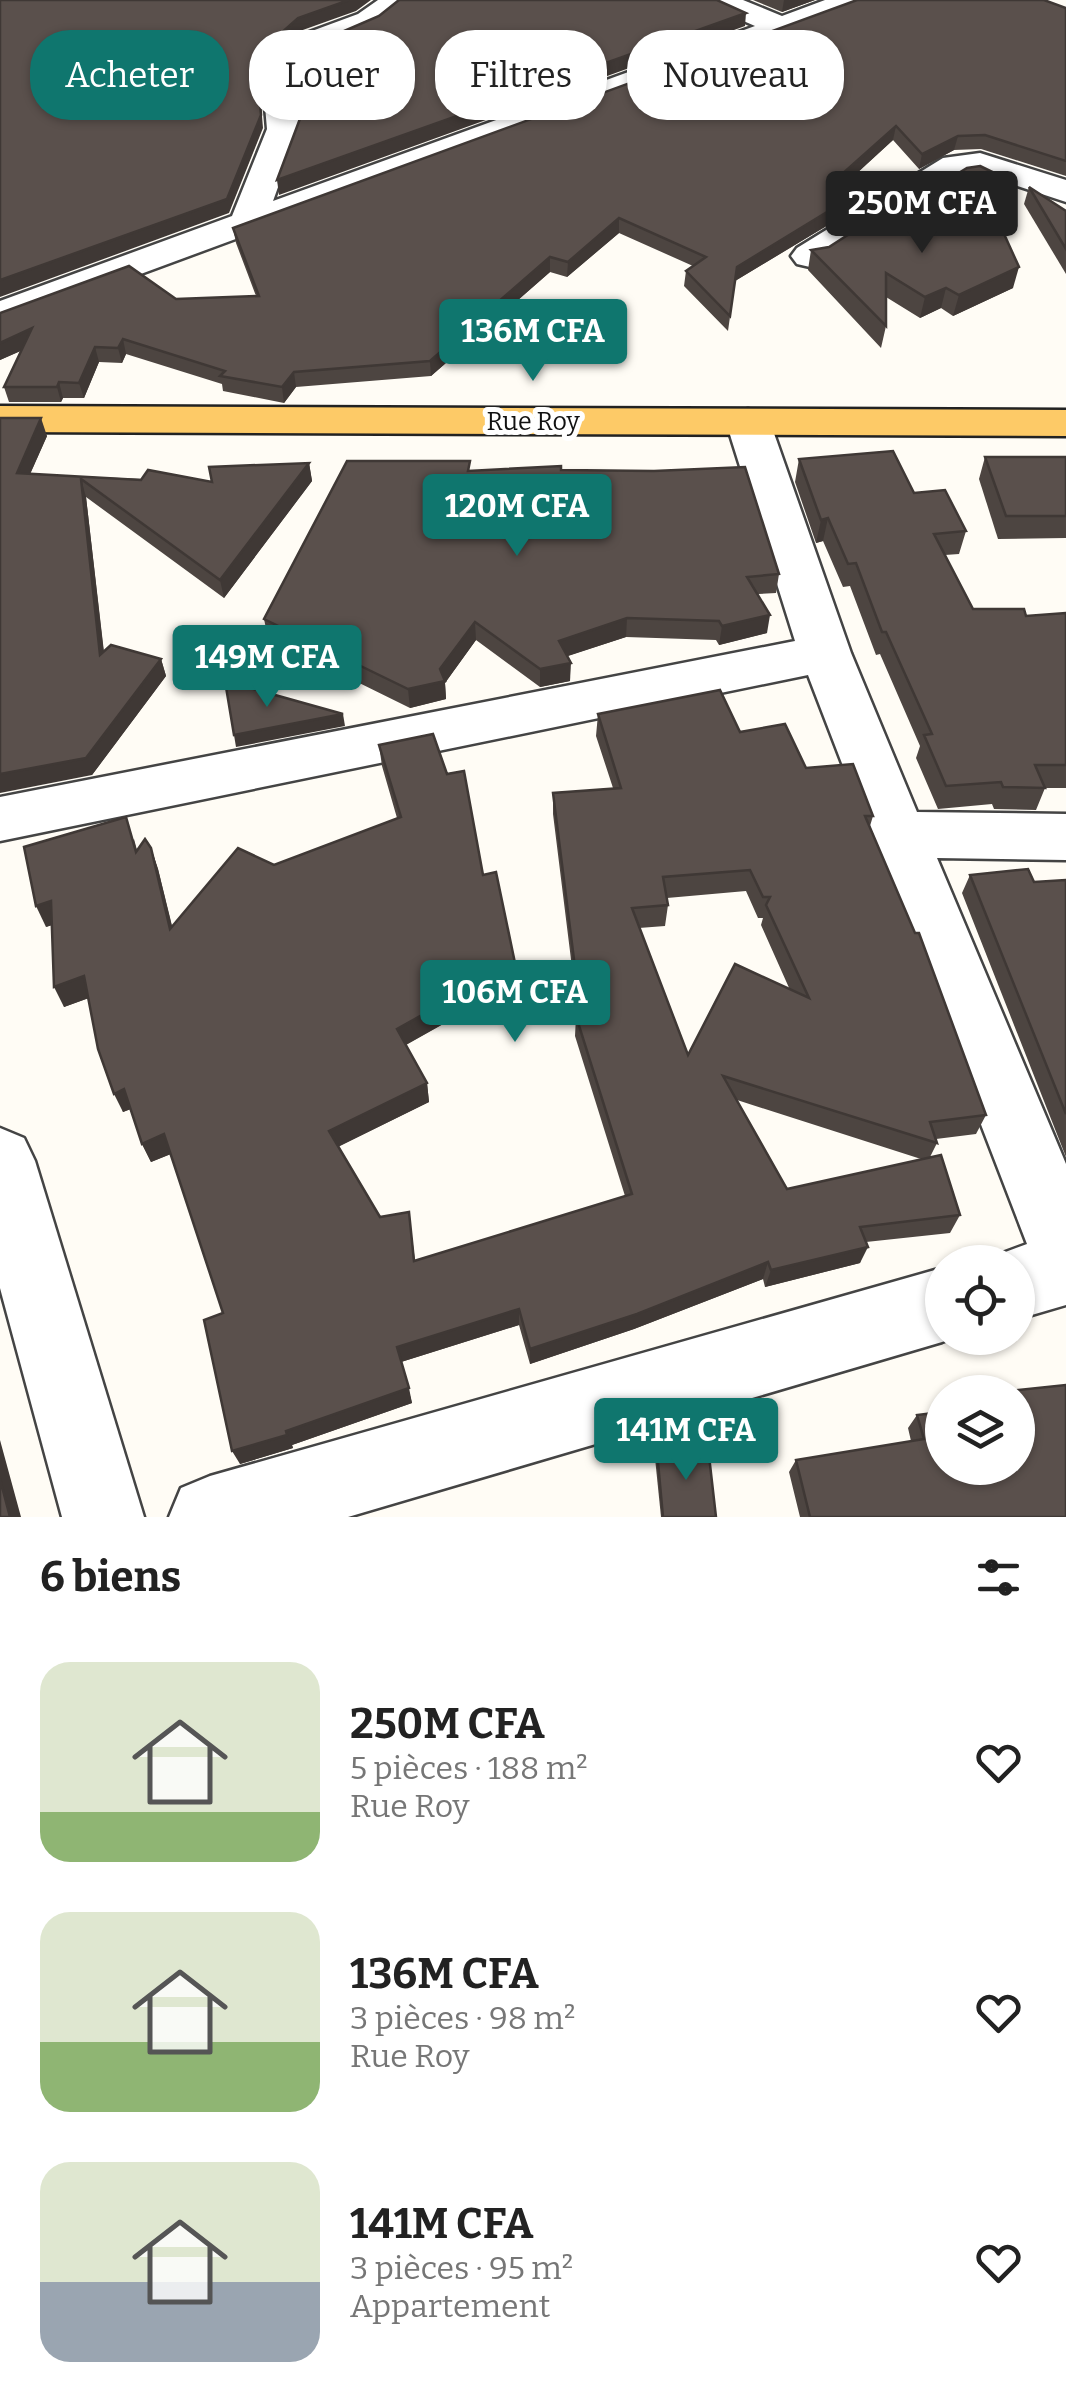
<!DOCTYPE html>
<html lang="fr">
<head>
<meta charset="utf-8">
<style>
	body { margin:0; font-family:Bitter,serif; background:#f2f2f2; color:#222; height:100vh; display:flex; flex-direction:column; font-size:38px; white-space:nowrap }
	* { box-sizing:border-box; margin:0 }
	p { font-size:32px; color:#767676 }
	.icon { flex:none; width:55px; height:55px; fill:none; stroke:currentColor; stroke-width:2; stroke-linecap:round; stroke-linejoin:round }
	.map { position:relative; height:1517px; overflow:hidden }
	.drawer { display:flex; flex-direction:column; background:#fff; flex:1 }
	.drawer>* { flex:none }
	.hud { position:absolute; left:30px; top:30px; width:1008px; height:90px; display:flex; gap:20px }
	.controls { position:absolute; left:925px; top:1245px; display:grid; gap:20px }
	.controls a { display:grid; place-items:center; width:110px; height:110px; border-radius:50%; background:#fff; box-shadow:0 2px 8px #0004; font-size:50px }
	.price { position:absolute; translate:-50% -85px; padding:0 22px; border-radius:10px; background:#0f766e; color:#fff; font-size:32px; line-height:65px; filter:drop-shadow(0 2px 5px #0008) }
	.price::after { content:''; position:absolute; left:50%; top:60px; width:30px; height:22px; margin-left:-15px; background:inherit; clip-path:polygon(0 0,100% 0,50% 100%) }
	.price.on { background:#222; color:#fff }
	ul { padding:0; list-style:none }
	li { display:flex; align-items:center; gap:30px; height:250px; padding:0 40px }
	li span { display:grid; place-items:center; flex:none; width:280px; height:200px; border-radius:30px; color:#555 }
	li>.icon { margin-inline-start:auto }
	span .icon { width:120px; height:120px; fill:#fffc; stroke-width:1 }
	li b { font-size:42px }
	h2 { display:flex; justify-content:space-between; align-items:center; height:120px; padding:0 40px; font-size:42px }
	.pill { padding:0 35px; border-radius:40px; background:#fff; box-shadow:0 2px 8px #0004; font-size:35px; line-height:90px }
	.pill.on { background:#0f766e; color:#fff }
	.map>svg:first-child { display:block }
</style>
</head>
<body>
<div class="map">
<svg width="1066" height="1517" viewBox="0 0 1066 1517">
	<rect width="100%" height="100%" fill="#fffcf5"/>
	<g fill="none" stroke-linecap="round" stroke-linejoin="round">
		<defs>
			<g id="minor">
				<path d="M378 0H411L378 26 312 55 297 106 299 129 273 201 755 26 709 6 705 0H743L782 16 825 0H866L862 6 793 33 0 326V301L232 216 267 129 265 106 283 51 301 35 358 14Z"/>
				<path d="M980 153 1066 180V202L978 173 963 175 823 264 810 267 797 264 791 256 797 248 943 158Z"/>
				<path d="M748 409 763 413 770 422 851 653 917 812 1066 814V860L937 858 1066 1164V1305L1018 1319V1262H990L992 1257 1027 1244 808 675 0 841V797L795 641 726 422 733 413Z"/>
				<path d="M0 1128 24 1138 35 1161 144 1517H62L0 1288Z"/>
				<path d="M942 1268V1338H953L942 1342 348 1517H169L181 1488 210 1476Z"/>
			</g>
			<path id="major" d="M0 406 1066 410V436L0 432Z"/>
		</defs>
		<!-- minor casing -->
		<use href="#minor" stroke="#444" stroke-width="5"/>
		<!-- major casing -->
		<use href="#major" stroke="#222" stroke-width="5"/>
		<!-- minor -->
		<use href="#minor" fill="#fff" fill-rule="evenodd"/>
		<!-- major -->
		<use href="#major" fill="#fdca67" fill-rule="evenodd"/>
	</g>
	<!-- wall -->
	<g fill="#4d4541" fill-rule="evenodd">
		<path d="M753 0H815L782 12Z"/>
		<path d="M1066 8V176L981 149 954 150 919 169 893 140 837 191 843 216 735 281 728 331 684 286 686 271 693 266 619 233 567 277 550 272 431 376 296 387 284 403 223 391 222 384 126 354 122 363 99 362 84 398H63L61 402H9L4 387 22 350 0 360V313L176 299 256 296 236 243 233 228Z"/>
		<path d="M944 182 1006 192 978 206 1013 288 953 316 941 308 920 318 886 297V326L881 348 808 270 811 250 829 247 957 211 941 193Z"/>
		<path d="M1029 187 1066 211V274L1024 204Z"/>
		<path d="M0 418 47 436 30 474 212 482 309 463 312 481 224 598 86 497 104 652 161 659 166 676 92 775Z"/>
		<path d="M985 457H1066V538L998 539 979 479Z"/>
		<path d="M799 459 914 493 966 531 959 554 945 555 973 609 1026 616 1066 613V788H1045L1036 810 994 809 992 804 938 809 916 758 920 746 880 654 876 655 850 586 843 587 823 541 816 543 795 482Z"/>
		<path d="M561 470 779 574 776 593 758 594 767 633 719 645 716 640 626 637 567 656 570 681 540 687 476 640 445 683 446 699 410 708 268 638 264 619 471 471Z"/>
		<path d="M598 714 740 732 806 768 873 816 870 826 986 1115 976 1134 936 1139 937 1143 930 1157 960 1215 950 1233 866 1242 860 1263 765 1287 763 1279 634 1329 530 1364 519 1325 401 1362 412 1403 292 1445 293 1448 240 1464 223 1313 171 1154 151 1162 142 1144 131 1109 123 1112 89 998 64 1007 52 925 46 927 134 839 137 850 151 848 158 869 172 927 274 865 397 818 382 766 379 745 483 875 515 963 516 983 406 1045 427 1083 429 1102 338 1147 380 1217 409 1212 415 1261 625 1196 575 1036 576 1016H578L553 814V793L613 788 596 736ZM746 891 758 918H763L761 925 790 990 688 1055 639 928 665 926 668 905 667 898ZM737 1100 921 1159 787 1189Z"/>
		<path d="M970 875 1034 882 1066 880V1157L962 893Z"/>
		<path d="M917 1415 1066 1517H800L789 1472 796 1460 911 1441 908 1428Z"/>
		<path d="M657 1451 716 1517H661L655 1458Z"/>
	</g>
	<!-- shaded-wall -->
	<g fill="#3f3835">
		<path d="M349 0H371L356 11 300 31 280 48 261 105 263 128 229 213 0 297V280L259 91 279 35 298 18Z"/>
		<path d="M784 0H815L782 12Z"/>
		<path d="M746 13 745 26 279 195 277 180Z"/>
		<path d="M896 126 893 140 829 199 831 184Z"/>
		<path d="M958 136 954 150 919 169 922 154Z"/>
		<path d="M1009 180 1006 192 960 215 963 204Z"/>
		<path d="M845 201 843 216 735 281 728 331 737 267Z"/>
		<path d="M619 218V233L567 277 568 262Z"/>
		<path d="M550 257V272L431 376 430 361Z"/>
		<path d="M1019 267 1013 288 953 316 959 295Z"/>
		<path d="M946 288 941 308 920 318 925 297Z"/>
		<path d="M32 328 37 344 0 360V343Z"/>
		<path d="M123 339 126 354 122 363 118 348Z"/>
		<path d="M95 347 99 362 84 398 79 383Z"/>
		<path d="M294 372 296 387 284 403 282 387Z"/>
		<path d="M59 382 63 398 61 402 57 387Z"/>
		<path d="M41 418 47 436 23 490 17 473Z"/>
		<path d="M309 463 312 481 224 598 220 580Z"/>
		<path d="M81 479 86 497 106 672 100 655Z"/>
		<path d="M828 518 823 541 816 543 821 520Z"/>
		<path d="M770 615 767 633 719 645 722 626Z"/>
		<path d="M627 618 626 637 559 659V641Z"/>
		<path d="M475 622 476 640 445 683 446 699 410 708 408 689 440 669Z"/>
		<path d="M161 659 166 676 92 775 0 793V774Z"/>
		<path d="M571 663 570 681 540 687V669Z"/>
		<path d="M343 714 345 726 236 747 234 735Z"/>
		<path d="M151 848 158 869 178 950 170 929Z"/>
		<path d="M51 901 61 922 46 927 36 906Z"/>
		<path d="M515 963 516 983 400 1048 397 1029Z"/>
		<path d="M84 976 94 996 64 1007 54 987Z"/>
		<path d="M427 1083 429 1102 333 1149 329 1131Z"/>
		<path d="M124 1089 133 1108 123 1112 114 1094Z"/>
		<path d="M164 1134 173 1153 151 1162 142 1144Z"/>
		<path d="M868 1247 860 1263 765 1287 771 1270Z"/>
		<path d="M768 1262 763 1279 634 1329 530 1364V1349Z"/>
		<path d="M519 1309V1325L401 1362 397 1347Z"/>
		<path d="M409 1388 412 1403 292 1445 293 1448 240 1464 232 1451Z"/>
		<path d="M0 1440 21 1517H10L0 1479Z"/>
	</g>
	<!-- building -->
	<g fill="#5a504c" stroke="#3f3835" stroke-width="2.5" fill-rule="evenodd">
		<path d="M0 0H349L298 18 279 35 259 91 261 115 227 199 0 280Z"/>
		<path d="M399 0H717L746 13 277 180 301 116 299 93 314 44 379 16Z"/>
		<path d="M857 0H1044L1066 8V161L985 135 958 136 922 154 896 126 831 184 845 201 737 267 730 316 686 271 706 257 619 218 568 262 550 257 430 361 294 372 282 387 220 376 225 371 123 339 118 348 95 347 79 383 59 382 57 387H4L32 328 0 343V313L129 266 176 299 259 296 233 228Z"/>
		<path d="M980 166 1009 180 963 204 944 182 967 168Z"/>
		<path d="M1029 187 1066 211V249Z"/>
		<path d="M990 203 1019 267 959 295 946 288 925 297 886 273V326L811 250 829 247 868 222 877 233Z"/>
		<path d="M0 418H41L17 473 141 480 148 470 212 482 209 467 309 463 220 580 81 479 100 655 111 645 161 659 86 758 0 774Z"/>
		<path d="M893 451 914 493 945 490 966 531 934 534 973 609H1024L1026 616 1066 613V765H1035L1045 788 1003 787 1001 782 946 786 924 735 932 734 886 632H882L856 563 848 564 828 518 821 520 799 459Z"/>
		<path d="M985 457H1066V516H1006Z"/>
		<path d="M347 461H470L468 471 561 466V470L654 471 745 467 779 574 747 577 770 615 722 626 719 621 627 618 559 641 571 663 540 669 475 622 440 669 445 681 408 689 264 619Z"/>
		<path d="M225 681 343 714 234 735Z"/>
		<path d="M720 690 740 732 785 724 806 768 853 764 873 816H865L915 933H919L986 1115 930 1122 937 1143 723 1076 787 1189 941 1155 960 1215 860 1227 868 1247 771 1270 768 1262 637 1314 530 1349 519 1309 397 1347 409 1388 286 1431 287 1435 232 1451 204 1320 223 1313 164 1134 142 1144 124 1089 114 1094 98 1049 84 976 54 987 51 901 36 906 24 847 126 817 136 852 145 839 151 848 170 929 238 848 274 865 401 817 379 745 433 734 447 774 464 771 483 875 496 872 515 963 397 1029 427 1083 329 1131 380 1217 409 1212 414 1261 632 1194 576 1016 581 1015 553 793 621 788 598 714ZM750 870 763 897H770L766 905 809 998 735 964 688 1055 632 908 668 905 663 877Z"/>
		<path d="M1028 869 1034 882 1066 880V1114L970 875Z"/>
		<path d="M1066 1385V1517H810L796 1460 924 1439 917 1415 942 1412V1468H1018V1392H1000Z"/>
		<path d="M708 1447 716 1517H663L657 1451Z"/>
		<path d="M0 1479 10 1517H0Z"/>
	</g>
	<g text-anchor="middle" stroke-width="10" stroke-linejoin="round" paint-order="stroke">
		<!-- far-street labels -->
		<g font-size="25" fill="#111" stroke="#fff">
			<text x="533" y="430">Rue Roy</text>
		</g>
	</g>
</svg>
<div class="controls">
<a><svg class="icon" aria-label="locate" viewBox="0 0 24 24"><circle cx="12" cy="12" r="6"/><path d="M12 2v4M12 18v4M2 12h4M18 12h4"/></svg></a>
<a><svg class="icon" aria-label="layers" viewBox="0 0 24 24"><path d="M12 4l9 5-9 5-9-5zM3 14l9 5 9-5"/></svg></a>
</div>
<b class="price on" style="left:922px;top:256px">250M CFA</b>
<b class="price" style="left:533px;top:384px">136M CFA</b>
<b class="price" style="left:517px;top:559px">120M CFA</b>
<b class="price" style="left:267px;top:710px">149M CFA</b>
<b class="price" style="left:515px;top:1045px">106M CFA</b>
<b class="price" style="left:686px;top:1483px">141M CFA</b>
<div class="hud">
<a class="pill on">Acheter</a>
<a class="pill">Louer</a>
<a class="pill">Filtres</a>
<a class="pill">Nouveau</a>
</div>
</div>
<section class="drawer">
<h2>6 biens<svg class="icon" aria-label="filters" viewBox="0 0 24 24"><path d="M4 7h16M4 17h16"/><circle cx="9" cy="7" r="2"/><circle cx="15" cy="17" r="2"/></svg></h2>
<ul>
<li><span style="background:linear-gradient(#dfe7d0 75%,#8fb573 0)"><svg class="icon" aria-label="home" viewBox="0 0 24 24"><path d="M3 11l9-7 9 7M6 9v11h12V9"/></svg></span><div><b>250M CFA</b><p>5 pièces · 188 m²</p><p>Rue Roy</p></div><svg class="icon" aria-label="heart" viewBox="0 0 24 24"><path d="M12 20l-8-8c-3-5 5-10 8-4 3-6 11-1 8 4z"/></svg></li>
<li><span style="background:linear-gradient(#dfe7d0 65%,#8fb573 0)"><svg class="icon" aria-label="home" viewBox="0 0 24 24"><path d="M3 11l9-7 9 7M6 9v11h12V9"/></svg></span><div><b>136M CFA</b><p>3 pièces · 98 m²</p><p>Rue Roy</p></div><svg class="icon" aria-label="heart" viewBox="0 0 24 24"><path d="M12 20l-8-8c-3-5 5-10 8-4 3-6 11-1 8 4z"/></svg></li>
<li><span style="background:linear-gradient(#dfe7d0 60%,#9aa5b1 0)"><svg class="icon" aria-label="home" viewBox="0 0 24 24"><path d="M3 11l9-7 9 7M6 9v11h12V9"/></svg></span><div><b>141M CFA</b><p>3 pièces · 95 m²</p><p>Appartement</p></div><svg class="icon" aria-label="heart" viewBox="0 0 24 24"><path d="M12 20l-8-8c-3-5 5-10 8-4 3-6 11-1 8 4z"/></svg></li>
</ul>
</section>
</body>
</html>
